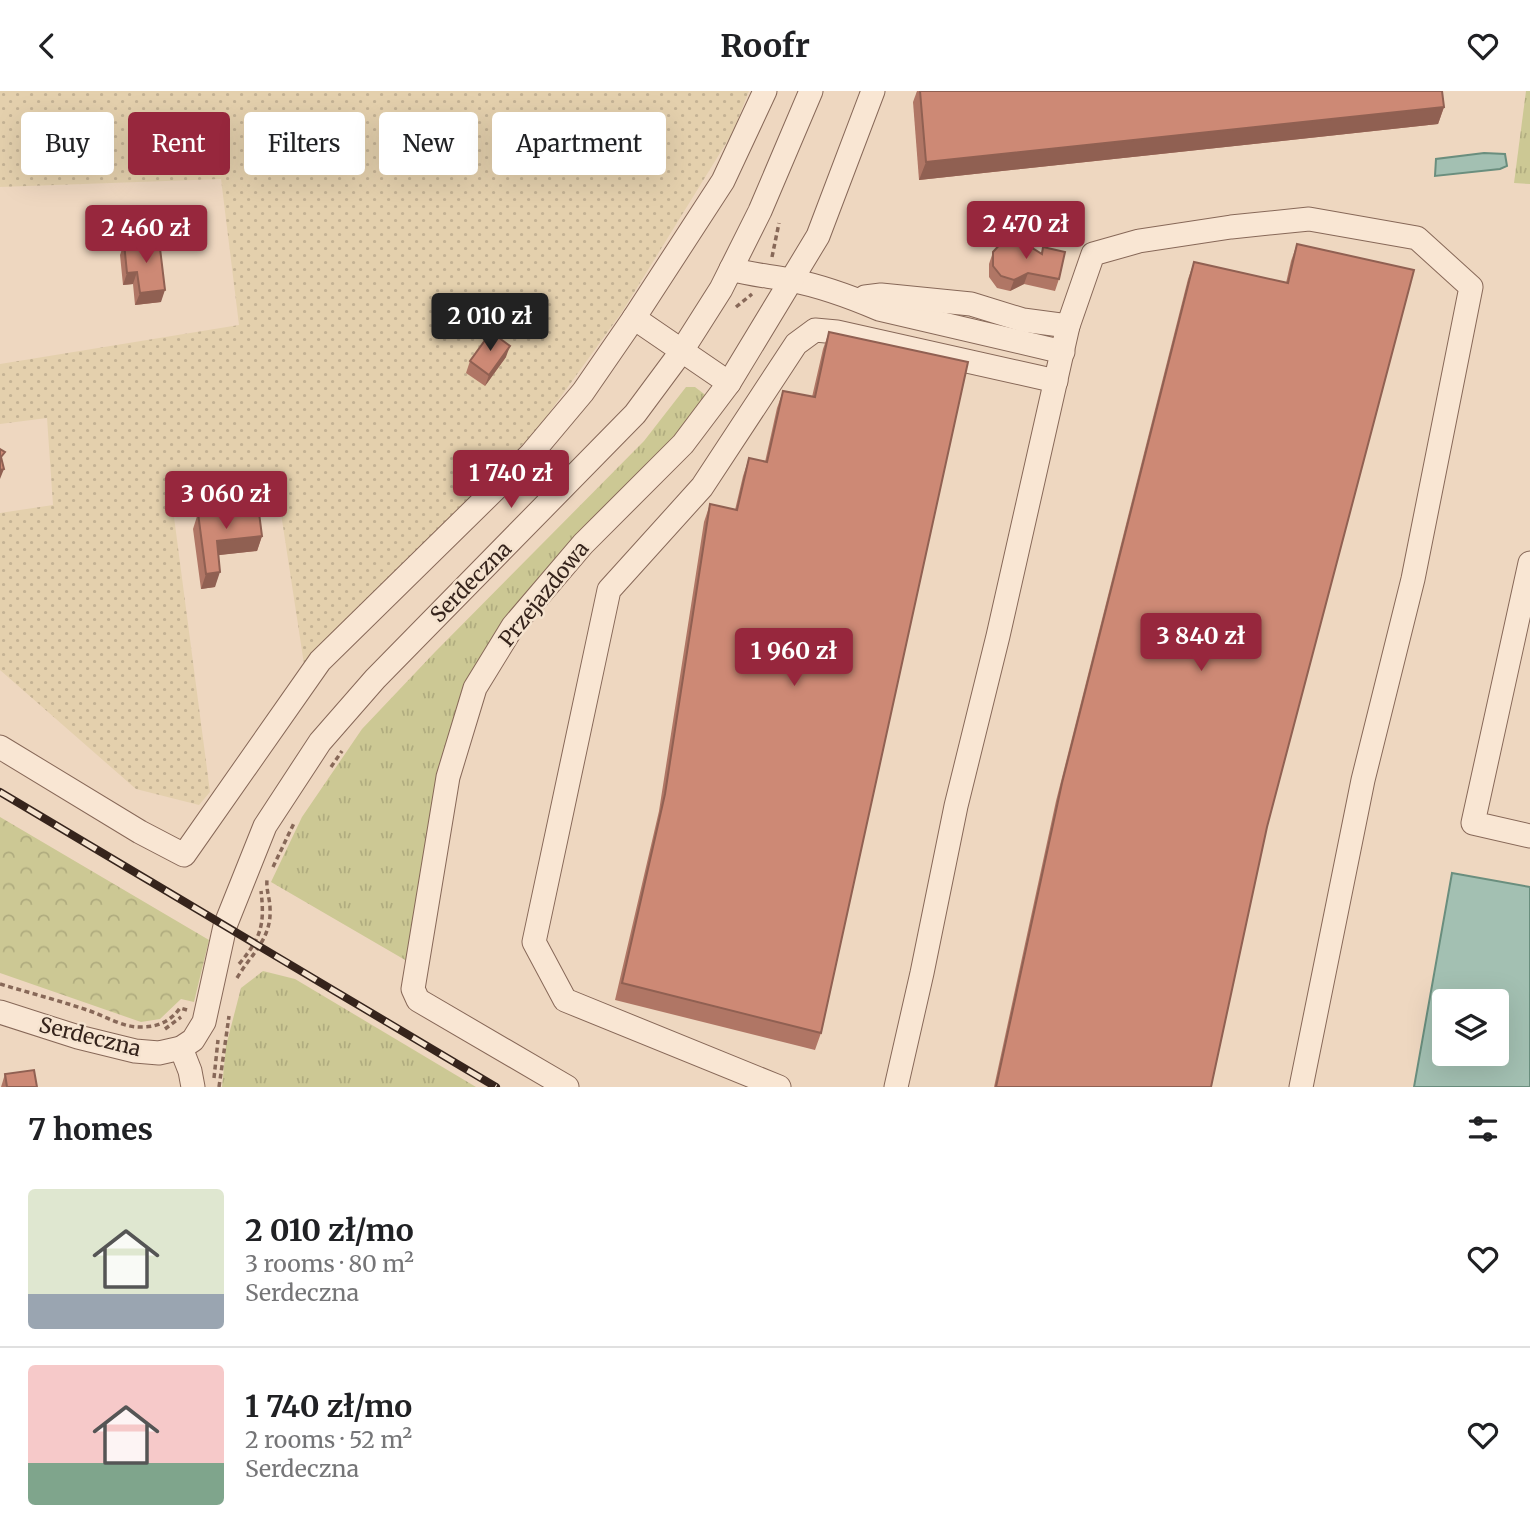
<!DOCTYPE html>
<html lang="en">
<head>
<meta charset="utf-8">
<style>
	body { margin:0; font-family:Merriweather,serif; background:#f6f6f6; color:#202124; height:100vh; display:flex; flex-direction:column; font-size:26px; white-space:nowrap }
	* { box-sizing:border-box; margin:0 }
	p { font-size:23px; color:#757577 }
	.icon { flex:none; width:38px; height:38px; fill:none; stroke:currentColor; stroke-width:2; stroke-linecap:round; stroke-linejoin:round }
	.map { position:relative; height:996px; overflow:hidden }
	.panel { display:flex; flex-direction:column; background:#fff; flex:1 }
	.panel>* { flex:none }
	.hud { position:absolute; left:21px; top:21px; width:700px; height:63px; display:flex; gap:14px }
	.buttons { position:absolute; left:1432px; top:898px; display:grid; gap:14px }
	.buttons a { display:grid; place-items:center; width:77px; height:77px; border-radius:7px; background:#fff; box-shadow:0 7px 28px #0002; font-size:35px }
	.price { position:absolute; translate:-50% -60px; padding:0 16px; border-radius:7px; background:#97273d; color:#fff; font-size:23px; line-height:46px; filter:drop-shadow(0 2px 4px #0008) }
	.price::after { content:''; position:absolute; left:50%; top:42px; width:21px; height:16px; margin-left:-10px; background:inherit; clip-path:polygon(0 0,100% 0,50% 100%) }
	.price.current { background:#222; color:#fff }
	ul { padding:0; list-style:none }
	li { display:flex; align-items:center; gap:21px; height:175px; padding:0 28px }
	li+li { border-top:2px solid #e0e0e0 }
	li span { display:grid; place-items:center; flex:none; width:196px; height:140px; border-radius:7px; color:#555 }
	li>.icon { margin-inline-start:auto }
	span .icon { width:84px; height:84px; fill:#fffc; stroke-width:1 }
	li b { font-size:30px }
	h2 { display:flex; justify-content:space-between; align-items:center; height:84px; padding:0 28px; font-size:30px }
	.tag { padding:0 24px; border-radius:7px; background:#fff; box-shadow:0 7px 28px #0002; font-size:24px; line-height:63px }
	.tag.current { background:#97273d; color:#fff }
	header { display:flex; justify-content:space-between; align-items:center; height:91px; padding:0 28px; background:#fff; font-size:32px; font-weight:700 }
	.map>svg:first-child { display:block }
</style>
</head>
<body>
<header><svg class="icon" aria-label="back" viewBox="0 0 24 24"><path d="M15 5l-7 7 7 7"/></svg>Roofr<svg class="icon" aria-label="heart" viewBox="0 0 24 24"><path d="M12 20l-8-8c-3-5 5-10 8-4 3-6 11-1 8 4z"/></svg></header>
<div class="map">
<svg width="1530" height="996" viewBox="0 0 1530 996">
	<defs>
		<pattern id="farmland-dots" width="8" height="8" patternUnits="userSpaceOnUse" patternTransform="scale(1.75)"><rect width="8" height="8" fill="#e4d0ad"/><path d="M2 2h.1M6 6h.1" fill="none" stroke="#c4b294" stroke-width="1.8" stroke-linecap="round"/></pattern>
		<pattern id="grass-tufts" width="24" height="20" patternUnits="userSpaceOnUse" patternTransform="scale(1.75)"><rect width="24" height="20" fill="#ccc894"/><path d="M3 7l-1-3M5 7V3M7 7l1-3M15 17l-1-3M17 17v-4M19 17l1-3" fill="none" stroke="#b0ac7f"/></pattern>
		<pattern id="forest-crowns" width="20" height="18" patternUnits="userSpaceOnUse" patternTransform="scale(1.75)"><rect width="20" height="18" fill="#ccc894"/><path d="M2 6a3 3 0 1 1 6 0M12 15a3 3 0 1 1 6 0" fill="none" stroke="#b0ac7f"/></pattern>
	</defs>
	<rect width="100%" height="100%" fill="#eed7c0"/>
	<!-- farmland -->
	<path fill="url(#farmland-dots)" d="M0 0H749L733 41 622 221 536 340 304 573 275 383 171 403 210 701 199 714 136 698 0 579V422L53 414 47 327 0 333V273L239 234 221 88 0 96Z"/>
	<!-- grass -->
	<g fill="url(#grass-tufts)">
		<path d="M1526 0H1530V93L1514 92Z"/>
		<path d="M686 296H695L708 306 471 594 412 873 271 791 302 726 362 638 435 561 644 350Z"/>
		<path d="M263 880 295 888 476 996H222L226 955 241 897Z"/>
	</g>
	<!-- forest -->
	<path fill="url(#forest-crowns)" d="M0 726 209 849 194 911 181 908 160 928 141 931 0 882Z"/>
	<!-- water -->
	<g fill="#a3c0b2" stroke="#6a8e7e" stroke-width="2" fill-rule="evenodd">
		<path d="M1484 62 1505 63 1507 75 1500 78 1435 85 1436 68Z"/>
		<path d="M1452 782 1530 796V996H1414ZM1496 910V962H1444V910Z"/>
	</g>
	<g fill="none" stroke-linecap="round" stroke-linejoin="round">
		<defs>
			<g id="minor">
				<path d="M731 178C751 184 770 185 790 189 821 195 851 206 879 218L1063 261"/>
				<path d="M865 206 881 204 971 213 1023 229 1068 235"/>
				<path d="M634 227 729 292"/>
				<path d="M1530 472 1473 732 1530 745"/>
				<path d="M0 656 140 741 184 764 320 570 531 363 583 301 634 227 723 90 765 0"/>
				<path d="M0 921 78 946 135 960 159 962 181 957 193 949 204 931 225 835 265 735 320 651 375 588 635 323 681 261 721 198 760 120 811 0"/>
				<path d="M181 957 190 980 193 996"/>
				<path d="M567 996 418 909 413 898 448 686 475 597 513 535 583 453 683 353 729 292 818 145 873 0"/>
				<path d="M779 996 565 909 534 851 609 499 702 396 796 253 815 239 837 241 1056 290"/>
				<path d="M896 996 922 882 956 715 998 545 1068 235 1093 163 1139 150 1231 136 1309 128 1417 147 1471 196 1413 488 1363 689 1301 996"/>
			</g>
		</defs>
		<!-- minor casing -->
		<use href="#minor" stroke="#876858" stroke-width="25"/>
		<!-- path -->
		<g stroke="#876858" stroke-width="3.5" stroke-dasharray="5 3.5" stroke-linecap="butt">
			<path d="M772 166 779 132"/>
			<path d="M736 216 752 203"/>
			<path d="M331 676 342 660"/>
			<path d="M273 776 294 732"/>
			<path d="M239 873C261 847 265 834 261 800"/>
			<path d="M237 887C251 863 272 848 270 817 270 808 266 799 267 789"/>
			<path d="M0 893C30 902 61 910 90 920 107 926 124 937 142 936 158 936 171 930 180 917L187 919"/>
			<path d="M165 938 181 926"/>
			<path d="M214 987 218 949"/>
			<path d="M219 996 229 925"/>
		</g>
		<!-- minor -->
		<use href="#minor" stroke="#f9e6d3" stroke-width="23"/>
		<defs>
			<path id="rail" d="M0 701 496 996"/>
		</defs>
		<!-- rail casing -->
		<use href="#rail" stroke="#36241c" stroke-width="8"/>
		<!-- rail -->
		<use href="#rail" stroke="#f5e3cf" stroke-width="5" stroke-dasharray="16" stroke-linecap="butt"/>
	</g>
	<!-- wall -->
	<g fill="#b07665">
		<path d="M917 0H1442L1444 16 1438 33 919 89 913 11Z"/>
		<path d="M124 152 161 211 135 214 133 193 123 194 120 164Z"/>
		<path d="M1297 153 1267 736 1211 996H994L1056 710 1188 188 1194 171 1286 192 1291 170Z"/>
		<path d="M1043 156 1059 188 1055 200 1024 193 1010 200 997 197 989 186V173L993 161 1041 162Z"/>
		<path d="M829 241 821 942 815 959 615 909 659 720 704 431 710 413 735 419 743 385 749 367 765 371 777 317 783 300 812 306 823 258Z"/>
		<path d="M506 266 485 295 466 282 470 270Z"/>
		<path d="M198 422 262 445 257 460 218 464 215 496 201 498 193 438Z"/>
		<path d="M5 983 37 996H1Z"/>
	</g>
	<!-- shaded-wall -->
	<g fill="#906052">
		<path d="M1444 16 1438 33 919 89 926 71Z"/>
		<path d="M137 181 133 193 123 194 127 182Z"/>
		<path d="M1028 182 1024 193 1010 200 1014 189Z"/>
		<path d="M165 199 161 211 135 214 140 202Z"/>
		<path d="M510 255 506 266 485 295 489 284Z"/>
		<path d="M4 378 0 388V379Z"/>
		<path d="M262 445 257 460 211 465 217 450Z"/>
		<path d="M220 481 215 496 201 498 206 483Z"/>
	</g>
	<!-- building -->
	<g fill="#cd8975" stroke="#906052" stroke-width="2">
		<path d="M920 0H1442L1444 16 926 71Z"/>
		<path d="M1008 148 1021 150 1042 163 1043 156 1065 161 1059 188 1028 182 1014 189 1001 185 993 175V161L1002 151Z"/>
		<path d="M159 149 165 199 140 202 137 181 127 182 124 152Z"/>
		<path d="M1297 153 1414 179 1267 736 1211 996H996L1062 692 1194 171 1288 192Z"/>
		<path d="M491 241 510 255 489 284 470 270Z"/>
		<path d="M829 241 968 271 821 942 622 892 665 703 710 413 737 419 749 367 767 371 783 300 815 306Z"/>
		<path d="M0 358 5 361 1 366 4 378 0 379Z"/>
		<path d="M258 414 262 445 217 450 220 481 206 483 198 422Z"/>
		<path d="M34 979 37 996H7L5 983Z"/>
	</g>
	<g text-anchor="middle" stroke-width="5" stroke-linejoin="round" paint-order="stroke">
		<!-- street labels -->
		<g font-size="21" fill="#36241c" stroke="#f5e3cf">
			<text transform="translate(471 491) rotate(-45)" y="7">Serdeczna</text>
			<text transform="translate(544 503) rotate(-51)" y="7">Przejazdowa</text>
			<text transform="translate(90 946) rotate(14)" y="7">Serdeczna</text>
		</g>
	</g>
</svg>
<div class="buttons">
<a><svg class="icon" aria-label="layers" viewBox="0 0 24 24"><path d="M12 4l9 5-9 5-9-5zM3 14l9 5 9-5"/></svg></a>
</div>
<b class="price" style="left:1026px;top:170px">2 470 zł</b>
<b class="price" style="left:146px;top:174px">2 460 zł</b>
<b class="price current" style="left:490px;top:262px">2 010 zł</b>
<b class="price" style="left:511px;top:419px">1 740 zł</b>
<b class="price" style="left:226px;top:440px">3 060 zł</b>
<b class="price" style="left:1201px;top:582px">3 840 zł</b>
<b class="price" style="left:794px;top:597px">1 960 zł</b>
<div class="hud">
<a class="tag">Buy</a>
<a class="tag current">Rent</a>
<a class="tag">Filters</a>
<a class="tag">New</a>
<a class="tag">Apartment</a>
</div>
</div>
<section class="panel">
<h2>7 homes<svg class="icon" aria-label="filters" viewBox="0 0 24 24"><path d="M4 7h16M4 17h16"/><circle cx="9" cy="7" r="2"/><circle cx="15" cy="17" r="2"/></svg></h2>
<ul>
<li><span style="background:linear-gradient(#dfe7d0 75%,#9aa5b1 0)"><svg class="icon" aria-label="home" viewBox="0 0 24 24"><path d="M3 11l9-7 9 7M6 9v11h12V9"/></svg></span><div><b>2 010 zł/mo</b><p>3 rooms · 80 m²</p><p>Serdeczna</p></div><svg class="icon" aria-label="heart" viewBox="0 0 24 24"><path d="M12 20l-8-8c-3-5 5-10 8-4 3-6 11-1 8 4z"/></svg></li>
<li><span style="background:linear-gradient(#f6c9c9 70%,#7fa58c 0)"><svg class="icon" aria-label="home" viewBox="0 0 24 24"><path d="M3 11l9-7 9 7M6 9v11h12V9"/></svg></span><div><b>1 740 zł/mo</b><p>2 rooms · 52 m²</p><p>Serdeczna</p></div><svg class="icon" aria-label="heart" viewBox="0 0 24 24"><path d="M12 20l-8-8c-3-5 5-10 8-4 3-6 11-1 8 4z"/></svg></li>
</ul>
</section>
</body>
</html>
